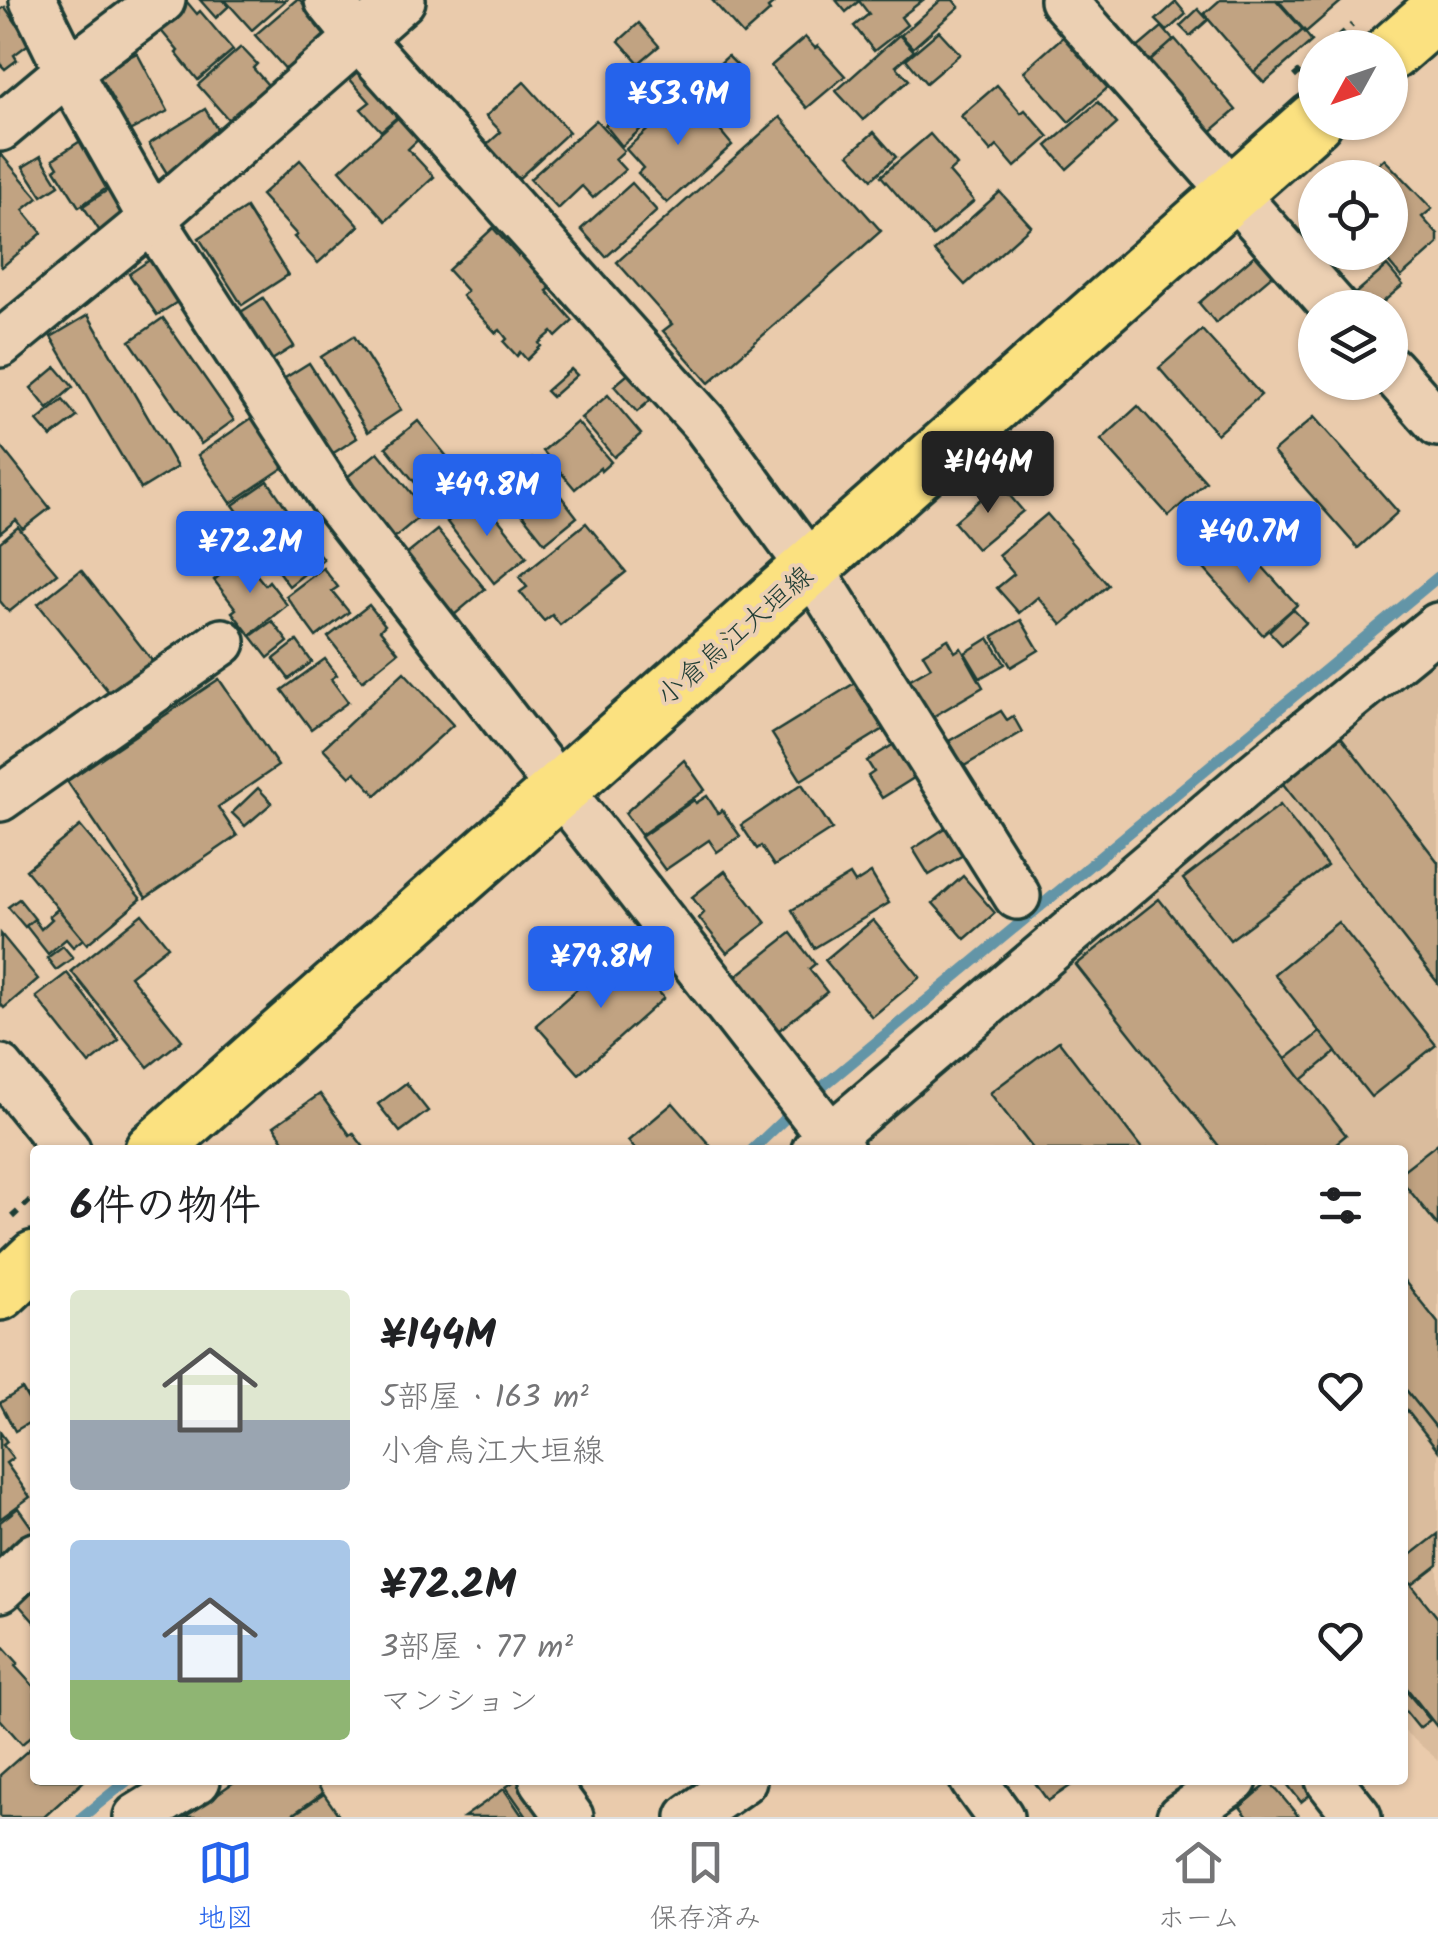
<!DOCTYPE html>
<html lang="ja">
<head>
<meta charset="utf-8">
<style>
	body { margin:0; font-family:Kalam,"Klee One",sans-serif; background:#f6f6f6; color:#202124; height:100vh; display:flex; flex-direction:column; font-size:38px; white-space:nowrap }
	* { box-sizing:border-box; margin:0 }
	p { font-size:32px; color:#757577 }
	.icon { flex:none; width:55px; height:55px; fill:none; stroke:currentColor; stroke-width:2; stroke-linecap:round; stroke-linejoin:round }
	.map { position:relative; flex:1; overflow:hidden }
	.drawer { position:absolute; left:30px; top:1145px; width:1378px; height:640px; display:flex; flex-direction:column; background:#fff; border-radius:10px; box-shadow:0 2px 8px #0004 }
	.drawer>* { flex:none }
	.needle { width:65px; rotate:230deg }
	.controls { position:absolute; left:1298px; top:30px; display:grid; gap:20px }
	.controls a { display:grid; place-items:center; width:110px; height:110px; border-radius:50%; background:#fff; box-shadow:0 2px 8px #0004; font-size:50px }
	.price { position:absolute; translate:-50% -85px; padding:0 22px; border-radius:10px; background:#2563eb; color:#fff; font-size:32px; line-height:65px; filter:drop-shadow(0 2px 5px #0008) }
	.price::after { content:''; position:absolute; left:50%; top:60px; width:30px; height:22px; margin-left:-15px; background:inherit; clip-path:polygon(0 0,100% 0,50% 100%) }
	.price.current { background:#222; color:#fff }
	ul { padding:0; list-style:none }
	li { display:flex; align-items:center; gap:30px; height:250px; padding:0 40px }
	li span { display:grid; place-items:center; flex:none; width:280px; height:200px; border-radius:10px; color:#555 }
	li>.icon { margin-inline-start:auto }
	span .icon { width:120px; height:120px; fill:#fffc; stroke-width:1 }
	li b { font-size:42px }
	h2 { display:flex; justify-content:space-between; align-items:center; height:120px; padding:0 40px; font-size:42px }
	.tabs { display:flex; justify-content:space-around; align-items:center; height:140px; border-top:2px solid #e0e0e0; background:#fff; font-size:28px; color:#757577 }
	.tabs a { display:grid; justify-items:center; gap:5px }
	.tabs .current { color:#2563eb }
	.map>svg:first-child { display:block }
</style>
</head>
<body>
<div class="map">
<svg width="1438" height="1817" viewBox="0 0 1438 1817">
	<rect width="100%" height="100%" fill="#eacbac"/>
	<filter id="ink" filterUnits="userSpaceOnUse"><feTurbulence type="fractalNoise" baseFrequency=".01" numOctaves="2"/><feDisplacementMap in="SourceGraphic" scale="20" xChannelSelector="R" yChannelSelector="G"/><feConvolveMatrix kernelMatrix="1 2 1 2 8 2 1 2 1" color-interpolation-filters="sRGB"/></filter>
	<g filter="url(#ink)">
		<!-- built -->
		<path fill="#dabc9d" d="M1438 653V1760L1403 1730 1402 1150H872L857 1131Z"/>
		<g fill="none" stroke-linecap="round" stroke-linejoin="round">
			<!-- stream -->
			<g stroke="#6495a7" stroke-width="11">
				<path d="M810 1097 1438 577"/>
				<path d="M752 1150 796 1108"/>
				<path d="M82 1817 128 1780"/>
			</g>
		</g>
		<!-- building -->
		<g fill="#c1a382" stroke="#1f3d34" stroke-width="2.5">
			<path d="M200 0H223L229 6 216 18Z"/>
			<path d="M225 0H286L252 30Z"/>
			<path d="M296 0H300L319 22 316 25 329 41 290 74 255 35Z"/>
			<path d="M712 0H770L773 4 768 8 770 11 743 35Z"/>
			<path d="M836 0H923L901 17 907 25 874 51 854 26 869 14 859 1 846 12Z"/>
			<path d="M941 0H953L959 7 913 48 901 35Z"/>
			<path d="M1220 0H1276L1303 30 1254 72 1204 14Z"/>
			<path d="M1278 0H1343L1306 32Z"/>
			<path d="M187 2 197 14 200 11 233 50 198 80 176 53 178 51 158 27Z"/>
			<path d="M1176 2 1186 14 1167 31 1156 20Z"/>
			<path d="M5 7 30 43 14 55 17 60 5 69 0 64V10Z"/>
			<path d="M1198 9 1208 20 1190 36 1180 26Z"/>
			<path d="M639 23 659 46 639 63 619 41Z"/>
			<path d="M1162 27 1174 41 1146 64 1135 50Z"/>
			<path d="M1303 30 1312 41 1264 83 1254 72Z"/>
			<path d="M939 31 960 54 926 83 906 59Z"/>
			<path d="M1067 33 1112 84 1069 122 1024 71Z"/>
			<path d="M899 35 914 51 896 66 909 80 863 120 836 91Z"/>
			<path d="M805 37 815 48 818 46 845 76 807 108 771 66Z"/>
			<path d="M1175 39 1236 110 1208 134 1147 64Z"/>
			<path d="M241 47 257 64 253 68 274 92 235 127 198 85Z"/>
			<path d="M137 53 168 111 127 132 97 74Z"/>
			<path d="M728 56 740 68 717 89 706 76Z"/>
			<path d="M362 65 403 112 381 131 361 109 370 102 348 77Z"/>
			<path d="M524 82 569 132 516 181 484 147 501 132 486 116Z"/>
			<path d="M997 85 1021 113 1025 110 1049 137 1015 167 997 146 991 152 961 116Z"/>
			<path d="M689 93 732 145 667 203 638 173 643 168 626 149Z"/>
			<path d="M1098 102 1117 124 1067 169 1047 146Z"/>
			<path d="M205 109 220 134 171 180 149 144Z"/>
			<path d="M624 109 641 129 622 146 605 125Z"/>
			<path d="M403 113 423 135 408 149 434 177 386 221 340 170Z"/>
			<path d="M780 117 881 231 709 383 663 331 672 324 617 262Z"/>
			<path d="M596 120 624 151 615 159 625 170 593 198 582 186 558 209 530 179Z"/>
			<path d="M874 132 896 157 872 179 849 154Z"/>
			<path d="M930 134 957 165 949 172 974 201 933 236 881 176Z"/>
			<path d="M82 140 111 185 79 207 55 169 58 167 53 159Z"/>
			<path d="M0 153 38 198 23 210 42 233 2 267 0 264Z"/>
			<path d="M41 156 59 185 42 196 23 167Z"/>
			<path d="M1384 159 1432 209 1422 217 1438 235V244L1401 277 1380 252H1390V178H1364Z"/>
			<path d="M300 160 359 226 318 263 294 237 297 235 261 195Z"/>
			<path d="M632 183 657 211 606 257 581 229Z"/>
			<path d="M111 188 129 215 105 239 83 206Z"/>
			<path d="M1000 192 1031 226 965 285 934 251Z"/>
			<path d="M246 208 288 275 242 305 199 238Z"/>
			<path d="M493 228 518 256 521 253 552 287 547 291 573 321 556 337 552 332 539 343 541 346 527 360 520 352 517 356 504 342 507 339 500 330 496 333 462 296 467 291 448 270Z"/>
			<path d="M1256 254 1274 274 1216 323 1199 303Z"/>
			<path d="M154 257 182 299 157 315 129 274Z"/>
			<path d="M1387 266 1403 285 1376 308H1356L1349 299Z"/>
			<path d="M263 298 294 346 264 365 233 317Z"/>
			<path d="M88 315 177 467 141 489 51 337Z"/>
			<path d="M163 318 234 420 201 444 130 341Z"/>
			<path d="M1202 330 1261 395 1217 434 1159 368Z"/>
			<path d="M354 336 401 410 368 432 321 357Z"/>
			<path d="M309 363 357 438 324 459 277 383Z"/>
			<path d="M56 367 73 387 48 409 31 388Z"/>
			<path d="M571 369 577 375 552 397 546 391Z"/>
			<path d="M633 370 655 396 637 412 614 386Z"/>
			<path d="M608 395 641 434 614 457 581 418Z"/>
			<path d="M63 400 77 417 51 437 37 421Z"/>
			<path d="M1138 406 1206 482 1169 516 1101 440Z"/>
			<path d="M256 415 289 464 231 503 198 455Z"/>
			<path d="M1314 417 1398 512 1358 548 1273 452Z"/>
			<path d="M418 421 466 480 434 506 386 447Z"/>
			<path d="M577 422 611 462 601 471 600 468 575 489 543 451Z"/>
			<path d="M0 445 50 508 23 529 16 520 0 533Z"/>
			<path d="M378 452 426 511 394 538 346 478Z"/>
			<path d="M532 459 577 517 545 543 499 485Z"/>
			<path d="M268 481 287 509 255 531 249 523 247 524 233 505Z"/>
			<path d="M999 483 1023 511 977 549 954 522Z"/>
			<path d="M480 496 527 556 494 583 447 522Z"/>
			<path d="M1047 514 1108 585 1062 625 1038 597 1019 613 997 588 1014 574 998 555Z"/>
			<path d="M290 517 323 559 289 586 257 543Z"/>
			<path d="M586 523 626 572 560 625 552 615 544 621 520 592 527 587 519 577Z"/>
			<path d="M18 527 57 573 9 612 0 601V542Z"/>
			<path d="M437 530 485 589 453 616 405 556Z"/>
			<path d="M1222 542 1232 552 1241 543 1297 605 1263 635 1199 563Z"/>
			<path d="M242 557 265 585 269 581 287 605 250 635 232 612 236 609 214 580Z"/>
			<path d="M323 568 338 587 332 591 349 612 316 637 286 596Z"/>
			<path d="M81 570 158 668 117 702 38 604Z"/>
			<path d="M369 605 385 625 380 630 398 652 362 681 328 637Z"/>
			<path d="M1293 609 1306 623 1282 645 1269 631Z"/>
			<path d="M1021 620 1039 650 1011 667 993 636Z"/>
			<path d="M272 621 288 642 268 658 251 636Z"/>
			<path d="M989 638 1005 664 980 678 965 653Z"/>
			<path d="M948 639 955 652 961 648 983 687 929 719 907 681 931 667 923 654Z"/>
			<path d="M297 641 312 662 289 679 274 659Z"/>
			<path d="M325 659 337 675 331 679 348 702 311 729 282 690Z"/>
			<path d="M404 672 453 725 376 795 355 772 350 777 323 748Z"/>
			<path d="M219 679 278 766 218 807 237 836 146 898 67 781Z"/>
			<path d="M858 681 887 727 801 780 772 734Z"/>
			<path d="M1001 711 1007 720 1013 716 1022 732 959 769 950 755 955 751 949 741Z"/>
			<path d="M1339 734 1438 862V983L1280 780Z"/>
			<path d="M899 741 920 774 882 798 868 776 874 772 867 761Z"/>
			<path d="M684 760 705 790 641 835 625 813Z"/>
			<path d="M802 784 832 829 774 866 761 846 757 849 741 825Z"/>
			<path d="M258 788 272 803 245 826 232 813Z"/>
			<path d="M707 796 718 813 722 810 740 836 717 852 709 840 665 870 641 837 694 800 696 803Z"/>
			<path d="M1280 805 1327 866 1230 940 1183 879Z"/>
			<path d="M80 826 141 899 87 944 26 870Z"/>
			<path d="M947 827 963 855 929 875 913 849Z"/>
			<path d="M725 871 766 923 727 953 699 918 704 913 692 897Z"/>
			<path d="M871 873 889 903 814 948 792 910 850 875 855 883Z"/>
			<path d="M963 876 995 913 965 939 933 903Z"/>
			<path d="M19 899 35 919 25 927 8 907Z"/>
			<path d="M1159 899 1346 1135 1328 1150H1222L1076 965Z"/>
			<path d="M58 909 83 939 73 947 66 939 48 954 26 926 34 919 41 929 52 919 49 916Z"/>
			<path d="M142 914 168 946 130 976 182 1040 148 1067 71 971Z"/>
			<path d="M873 920 920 977 872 1017 825 960Z"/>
			<path d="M1338 922 1436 1045 1371 1097 1274 974Z"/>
			<path d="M791 933 815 964 809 969 827 992 778 1031 735 977Z"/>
			<path d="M1 934 38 979 4 1008 0 1003Z"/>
			<path d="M63 946 73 958 56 970 47 958Z"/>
			<path d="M636 949 653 968 645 976 664 998 579 1074 536 1025 602 967 605 971 625 953 628 956Z"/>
			<path d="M67 973 119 1040 89 1064 36 997Z"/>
			<path d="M1320 1032 1336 1052 1302 1080 1286 1059Z"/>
			<path d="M1059 1041 1143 1150H1034L990 1093Z"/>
			<path d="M406 1083 428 1111 400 1132 378 1104Z"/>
			<path d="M320 1094 350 1135 353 1133 366 1150H290L274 1126Z"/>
			<path d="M673 1103 714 1150H636L628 1141Z"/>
			<path d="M1438 1143V1226L1402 1181V1171Z"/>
			<path d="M1402 1278 1438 1323V1430L1402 1385Z"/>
			<path d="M1402 1385 1438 1430V1450L1402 1404Z"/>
			<path d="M22 1389 35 1411V1419L15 1431 0 1403Z"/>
			<path d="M0 1432 7 1442 3 1445 13 1458 6 1463 30 1497 0 1519Z"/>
			<path d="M18 1508 35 1532V1542L0 1567V1522Z"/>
			<path d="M1438 1534V1565L1412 1585 1402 1573V1562Z"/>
			<path d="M1402 1573 1438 1618V1728L1402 1682Z"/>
			<path d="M35 1578V1623L12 1597Z"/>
			<path d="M0 1643 18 1663 15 1666 35 1688V1733L22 1744 0 1719Z"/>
			<path d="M1402 1686 1430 1720 1419 1728 1402 1707Z"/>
			<path d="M35 1744V1780H85L44 1817H0V1775Z"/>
			<path d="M237 1780H314L323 1793 289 1817H184Z"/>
			<path d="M516 1780H528L547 1817H527L506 1787Z"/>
			<path d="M1033 1780H1079L1048 1801Z"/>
			<path d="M1284 1780H1306L1315 1791 1301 1802Z"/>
			<path d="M1270 1782 1299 1817H1248L1240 1807Z"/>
			<path d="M504 1789 523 1817H464Z"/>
			<path d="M324 1794 340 1817H290Z"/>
		</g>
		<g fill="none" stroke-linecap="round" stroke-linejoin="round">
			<defs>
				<g id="minor">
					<path d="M33 0 68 71 152 219 334 500 841 1150"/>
					<path d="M328 0 359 38 705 424 810 567 1017 896"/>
					<path d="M1063 0 1335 308"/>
					<path d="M0 128 68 71 162 0"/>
					<path d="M0 344 152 219 402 0"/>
					<path d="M1390 369 1438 423"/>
					<path d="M0 798 222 642"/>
					<path d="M0 1068 67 1150"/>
					<path d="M815 1150 1254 776 1438 626"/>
					<path d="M0 1589 35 1556"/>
					<path d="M543 1780 570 1817"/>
					<path d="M973 1780 1000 1817"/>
					<path d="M1329 1780 1358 1817"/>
					<path d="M137 1817 197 1780"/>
					<path d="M690 1817 743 1780"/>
					<path d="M1180 1817 1234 1780"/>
				</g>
				<g id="major">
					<path d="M1390 53 1438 11"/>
					<path d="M153 1150 1315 120"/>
					<path d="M0 1292 35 1259"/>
				</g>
			</defs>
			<!-- minor casing -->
			<use href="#minor" stroke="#1f3d34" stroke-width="52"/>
			<!-- major casing -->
			<use href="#major" stroke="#1f3d34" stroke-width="62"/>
			<!-- path -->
			<g stroke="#1f3d34" stroke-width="6" stroke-dasharray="8 8" stroke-linecap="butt">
				<path d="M1327 48 1352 25"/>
				<path d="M1294 77 1315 58"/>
				<path d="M12 1217 35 1196"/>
			</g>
			<!-- minor -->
			<use href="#minor" stroke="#ecd0b3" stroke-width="45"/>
			<!-- major -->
			<use href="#major" stroke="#fbe180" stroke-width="55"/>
		</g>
	</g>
	<g text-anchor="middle" stroke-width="8" stroke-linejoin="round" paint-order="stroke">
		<!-- street labels -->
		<g font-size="28" fill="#1f3d34" stroke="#ecd0b3">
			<text transform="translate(734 635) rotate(-41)" y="10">小倉烏江大垣線</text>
		</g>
	</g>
</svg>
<div class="controls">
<a><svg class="needle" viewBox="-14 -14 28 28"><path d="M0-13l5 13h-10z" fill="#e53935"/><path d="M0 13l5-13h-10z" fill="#757577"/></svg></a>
<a><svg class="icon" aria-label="locate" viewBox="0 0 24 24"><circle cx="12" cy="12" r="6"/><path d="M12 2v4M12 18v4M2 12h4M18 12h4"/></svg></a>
<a><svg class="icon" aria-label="layers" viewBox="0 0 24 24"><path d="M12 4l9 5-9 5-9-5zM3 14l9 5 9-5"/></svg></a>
</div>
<b class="price" style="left:678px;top:148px">¥53.9M</b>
<b class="price current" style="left:988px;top:516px">¥144M</b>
<b class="price" style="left:487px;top:539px">¥49.8M</b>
<b class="price" style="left:1249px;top:586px">¥40.7M</b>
<b class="price" style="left:250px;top:596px">¥72.2M</b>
<b class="price" style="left:601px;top:1011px">¥79.8M</b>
<section class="drawer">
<h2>6件の物件<svg class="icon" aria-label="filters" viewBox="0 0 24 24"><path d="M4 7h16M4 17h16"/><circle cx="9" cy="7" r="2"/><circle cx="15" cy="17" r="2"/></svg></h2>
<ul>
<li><span style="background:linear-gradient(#dfe7d0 65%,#9aa5b1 0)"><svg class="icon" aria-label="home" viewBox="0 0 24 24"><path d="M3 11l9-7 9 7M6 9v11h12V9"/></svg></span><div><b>¥144M</b><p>5部屋 · 163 m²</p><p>小倉烏江大垣線</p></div><svg class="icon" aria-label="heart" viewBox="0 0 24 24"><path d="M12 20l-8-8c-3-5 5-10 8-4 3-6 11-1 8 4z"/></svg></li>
<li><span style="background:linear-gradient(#a9c7e8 70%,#8fb573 0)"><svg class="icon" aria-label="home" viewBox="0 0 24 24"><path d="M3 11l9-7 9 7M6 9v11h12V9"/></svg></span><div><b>¥72.2M</b><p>3部屋 · 77 m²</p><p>マンション</p></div><svg class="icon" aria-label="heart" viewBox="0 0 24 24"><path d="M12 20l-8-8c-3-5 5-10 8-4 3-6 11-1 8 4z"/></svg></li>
</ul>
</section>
</div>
<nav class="tabs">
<a class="current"><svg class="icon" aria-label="map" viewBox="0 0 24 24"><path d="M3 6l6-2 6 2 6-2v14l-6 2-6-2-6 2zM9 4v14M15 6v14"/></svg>地図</a>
<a><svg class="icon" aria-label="saved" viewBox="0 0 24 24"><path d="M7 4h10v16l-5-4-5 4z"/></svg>保存済み</a>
<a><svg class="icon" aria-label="home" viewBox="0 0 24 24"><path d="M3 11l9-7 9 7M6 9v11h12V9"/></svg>ホーム</a>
</nav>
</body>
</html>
